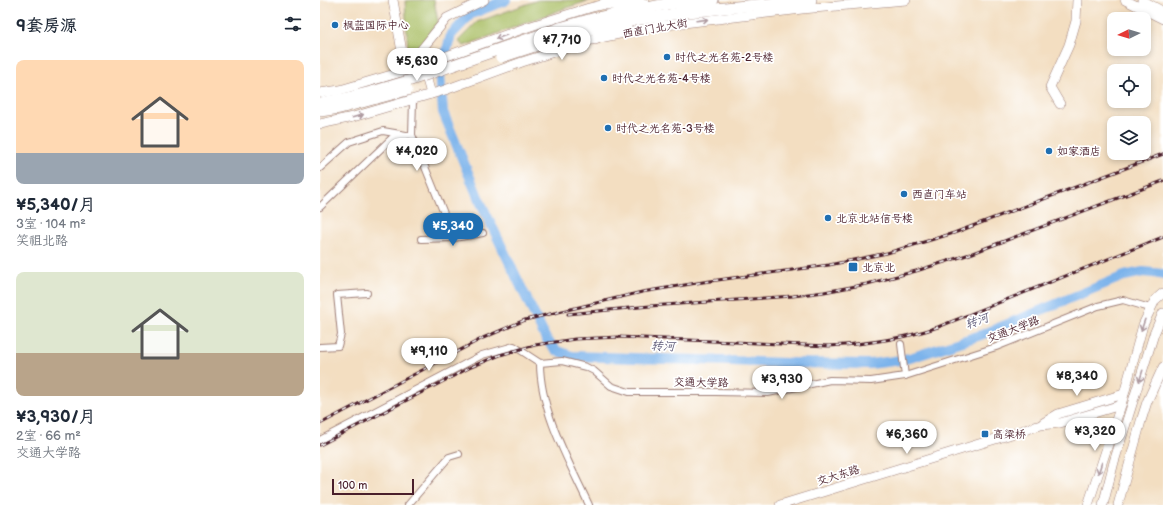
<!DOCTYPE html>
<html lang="zh">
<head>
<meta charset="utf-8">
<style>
	body { margin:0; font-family:"Balsamiq Sans","LXGW WenKai TC",sans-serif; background:#f2f2f3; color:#1f2937; height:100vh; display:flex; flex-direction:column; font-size:15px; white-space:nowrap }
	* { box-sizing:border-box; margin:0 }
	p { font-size:13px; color:#747a83 }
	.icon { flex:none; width:22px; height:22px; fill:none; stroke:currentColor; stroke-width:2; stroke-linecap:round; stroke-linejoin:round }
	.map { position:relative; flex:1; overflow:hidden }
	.drawer { display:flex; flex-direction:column; background:#fff; width:320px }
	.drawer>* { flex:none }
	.needle { width:26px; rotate:265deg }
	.fabs { position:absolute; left:787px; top:12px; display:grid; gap:8px }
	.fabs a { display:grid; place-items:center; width:44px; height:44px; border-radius:8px; background:#fff; box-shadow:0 2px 6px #0003; font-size:20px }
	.scale { position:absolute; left:12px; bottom:10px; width:82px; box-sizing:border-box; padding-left:4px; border:2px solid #4a1f2b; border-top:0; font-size:11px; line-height:14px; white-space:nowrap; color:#4a1f2b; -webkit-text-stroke:3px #fff; paint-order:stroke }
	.price { position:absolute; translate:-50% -34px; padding:0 9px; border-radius:14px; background:#fff; color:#222; font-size:13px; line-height:26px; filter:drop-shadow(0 1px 2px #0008) }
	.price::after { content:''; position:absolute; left:50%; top:24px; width:12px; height:9px; margin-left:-6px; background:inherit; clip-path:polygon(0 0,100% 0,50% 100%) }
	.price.on { background:#1f6fb2; color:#fff }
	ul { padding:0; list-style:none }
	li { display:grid; align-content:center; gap:8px; height:212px; padding:0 16px }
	li span { display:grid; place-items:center; height:124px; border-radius:8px; color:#555 }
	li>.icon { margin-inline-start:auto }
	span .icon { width:72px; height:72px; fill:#fffc; stroke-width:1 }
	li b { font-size:17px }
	h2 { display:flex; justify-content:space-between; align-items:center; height:48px; padding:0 16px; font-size:17px }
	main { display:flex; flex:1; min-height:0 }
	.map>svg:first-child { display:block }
</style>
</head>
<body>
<main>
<section class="drawer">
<h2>9套房源<svg class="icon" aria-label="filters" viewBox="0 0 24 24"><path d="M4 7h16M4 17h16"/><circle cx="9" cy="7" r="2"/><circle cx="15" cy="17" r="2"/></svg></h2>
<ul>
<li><span style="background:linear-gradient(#ffd9b3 75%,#9aa5b1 0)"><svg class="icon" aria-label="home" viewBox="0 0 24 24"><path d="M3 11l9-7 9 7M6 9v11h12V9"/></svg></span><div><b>¥5,340/月</b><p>3室 · 104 m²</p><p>笑祖北路</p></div></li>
<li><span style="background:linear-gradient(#dfe7d0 65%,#b9a48a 0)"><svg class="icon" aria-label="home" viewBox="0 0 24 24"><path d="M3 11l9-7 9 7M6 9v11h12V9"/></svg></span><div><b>¥3,930/月</b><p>2室 · 66 m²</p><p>交通大学路</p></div></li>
</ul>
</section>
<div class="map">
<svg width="843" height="505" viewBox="0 0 843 505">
	<rect width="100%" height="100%" fill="#fff"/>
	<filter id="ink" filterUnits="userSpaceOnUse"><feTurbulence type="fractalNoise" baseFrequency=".025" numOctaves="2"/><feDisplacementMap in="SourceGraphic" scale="8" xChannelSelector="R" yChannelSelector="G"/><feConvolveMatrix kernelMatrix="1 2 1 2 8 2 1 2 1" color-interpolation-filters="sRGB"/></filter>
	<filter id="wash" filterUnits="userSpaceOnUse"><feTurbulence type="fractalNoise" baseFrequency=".012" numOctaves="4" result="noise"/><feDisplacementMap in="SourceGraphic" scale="16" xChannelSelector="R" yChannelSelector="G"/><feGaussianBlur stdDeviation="0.9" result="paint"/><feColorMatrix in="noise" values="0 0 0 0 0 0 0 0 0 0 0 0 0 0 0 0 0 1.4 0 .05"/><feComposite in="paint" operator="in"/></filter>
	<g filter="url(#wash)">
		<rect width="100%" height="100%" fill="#f3dec1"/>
		<!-- green -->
		<g fill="#a8bd62" stroke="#796e46">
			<path d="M92 0H114L118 22 96 51H88L85 1Z"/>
			<path d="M218 0H271L243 9 144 46 138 41 157 22Z"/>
		</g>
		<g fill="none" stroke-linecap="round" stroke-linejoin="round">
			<!-- river -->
			<path stroke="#7cb3eb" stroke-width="10" d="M186 0 151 14 131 35 120 74 123 112 158 197 226 339 237 351 252 356 468 363 550 364 574 361 590 358 661 335 804 276 823 272 843 274"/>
		</g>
	</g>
	<g filter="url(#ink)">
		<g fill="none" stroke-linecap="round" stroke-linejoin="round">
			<defs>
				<g id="street">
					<path d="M93 100 92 135 134 238"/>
					<path d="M0 168 29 142 63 131 86 135"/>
					<path d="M0 207 72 138 92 135"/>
					<path d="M101 239 134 238 163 233"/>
					<path d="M581 344 585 376"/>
					<path d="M0 347 18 346 21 334 17 295 47 293"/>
					<path d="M0 440 162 355 194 346 220 363"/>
					<path d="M88 505 129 457 139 454"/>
					<path d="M269 505C249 462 220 411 220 363L242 361 266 367 274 371 291 386 309 392H396L448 393 510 380 551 381 585 376 676 347 778 306 803 300 830 308"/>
				</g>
				<g id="secondary">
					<path d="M73 0 86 75"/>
					<path d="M805 0 843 19"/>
					<path d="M822 0 840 10"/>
					<path d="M104 69 111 94"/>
					<path d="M85 70 127 18 164 0"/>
					<path d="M0 93 20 90 85 71 208 27 269 8 289 3"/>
					<path d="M740 104 730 87 749 45 756 21 757 0"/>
					<path d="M0 124 33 117 125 90 202 62 275 39 338 26 482 9 586 0"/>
					<path d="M723 423 738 414 804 394"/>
					<path d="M460 505 721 425 740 423 801 405"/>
					<path d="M768 505 801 405 823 325 835 300 843 293"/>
					<path d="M783 505 794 462 834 334 843 313"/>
					<path d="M798 505 821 421 827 402 843 367"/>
				</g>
				<g id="highway">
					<path d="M284 4H324"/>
					<path d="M240 28 272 19 347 4 393 0"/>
					<path d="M242 37C324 13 406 8 491 0"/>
					<path d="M275 39 306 26"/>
					<path d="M1 103 23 99 55 91"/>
					<path d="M0 111 20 108 57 98"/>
				</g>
			</defs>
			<!-- street casing -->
			<use href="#street" stroke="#9e7e76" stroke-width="8"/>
			<!-- secondary casing -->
			<use href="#secondary" stroke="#9e7e76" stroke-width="10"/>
			<!-- highway casing -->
			<use href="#highway" stroke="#9e7e76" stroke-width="12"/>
			<!-- street -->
			<use href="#street" stroke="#fff" stroke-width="6"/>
			<!-- secondary -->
			<use href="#secondary" stroke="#fff" stroke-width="9"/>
			<!-- highway -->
			<use href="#highway" stroke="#fff" stroke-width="11"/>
			<defs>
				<g id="rail">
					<path d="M248 314 330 306 473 296 504 292 547 284 596 271 650 254 843 181"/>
					<path d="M0 424 163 338 205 320 322 292 383 282 509 265 567 253 634 233 843 154"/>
					<path d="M0 445 151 367 180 355 215 345 255 339 299 337 509 346C547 344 583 339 618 327L843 237"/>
				</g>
			</defs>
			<!-- rail casing -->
			<use href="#rail" stroke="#4a1f2b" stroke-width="3"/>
			<!-- rail -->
			<use href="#rail" stroke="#fff" stroke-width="1.5" stroke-dasharray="4.5" stroke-linecap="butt"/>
			<defs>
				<g id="highway-bridge">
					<path d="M181 57 242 37"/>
					<path d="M55 91 85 82 240 28"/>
					<path d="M57 98 87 90"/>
				</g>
			</defs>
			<!-- highway-bridge casing -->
			<use href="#highway-bridge" stroke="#9e7e76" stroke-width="12" stroke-linecap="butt"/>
			<!-- highway-bridge -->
			<use href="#highway-bridge" stroke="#fff" stroke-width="11"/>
		</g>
		<!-- one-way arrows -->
		<defs><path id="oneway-shaft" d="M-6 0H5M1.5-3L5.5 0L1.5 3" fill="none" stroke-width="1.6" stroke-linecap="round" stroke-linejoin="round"/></defs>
		<g stroke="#ae9aa0">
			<use href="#oneway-shaft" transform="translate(382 20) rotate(-7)"/>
			<use href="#oneway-shaft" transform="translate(181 37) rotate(161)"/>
			<use href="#oneway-shaft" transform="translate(38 116) rotate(-16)"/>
			<use href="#oneway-shaft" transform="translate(823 325) rotate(109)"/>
			<use href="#oneway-shaft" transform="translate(821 376) rotate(107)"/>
			<use href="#oneway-shaft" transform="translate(780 468) rotate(108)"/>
		</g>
	</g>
	<!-- markers -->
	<g fill="#1f6fb2" stroke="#fff" stroke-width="1.5">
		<circle cx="15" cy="25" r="4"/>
		<circle cx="347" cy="57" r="4"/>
		<circle cx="284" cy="78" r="4"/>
		<circle cx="288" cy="128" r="4"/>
		<circle cx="729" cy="151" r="4"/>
		<circle cx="584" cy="194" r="4"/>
		<circle cx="508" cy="218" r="4"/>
		<rect x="528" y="262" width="10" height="10" rx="2"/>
		<rect x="661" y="430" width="8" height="8" rx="2"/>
	</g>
	<g text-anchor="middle" stroke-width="3.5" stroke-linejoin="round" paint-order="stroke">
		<!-- poi labels -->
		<g font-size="11" fill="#4a1f2b" stroke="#fff" text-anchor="start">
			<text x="23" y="29">枫蓝国际中心</text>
			<text x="355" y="61">时代之光名苑-2号楼</text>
			<text x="292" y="82">时代之光名苑-4号楼</text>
			<text x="296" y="132">时代之光名苑-3号楼</text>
			<text x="737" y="155">如家酒店</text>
			<text x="592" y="198">西直门车站</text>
			<text x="516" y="222">北京北站信号楼</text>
			<text x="542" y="271">北京北</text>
			<text x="673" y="438">高梁桥</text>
		</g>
		<!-- street labels -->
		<g font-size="11" fill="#4a1f2b" stroke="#fff">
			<text transform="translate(335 28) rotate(-10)" y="4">西直门北大街</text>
			<text transform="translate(693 329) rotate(-21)" y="4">交通大学路</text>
			<text transform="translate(381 382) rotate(1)" y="4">交通大学路</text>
			<text transform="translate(518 475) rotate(-17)" y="4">交大东路</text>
		</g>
		<!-- water labels -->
		<g font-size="12" font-style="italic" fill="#5e5a78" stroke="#fff">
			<text transform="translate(657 321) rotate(-20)" y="4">转河</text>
			<text transform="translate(343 346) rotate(2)" y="4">转河</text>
		</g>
	</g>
</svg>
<div class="fabs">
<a><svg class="needle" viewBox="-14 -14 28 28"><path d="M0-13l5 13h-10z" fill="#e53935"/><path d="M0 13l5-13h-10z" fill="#747a83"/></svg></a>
<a><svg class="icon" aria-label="locate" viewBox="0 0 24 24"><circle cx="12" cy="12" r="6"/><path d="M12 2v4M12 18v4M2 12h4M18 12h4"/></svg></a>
<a><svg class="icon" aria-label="layers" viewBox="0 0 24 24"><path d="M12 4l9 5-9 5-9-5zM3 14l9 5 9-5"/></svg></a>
</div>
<div class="scale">100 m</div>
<b class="price" style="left:242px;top:61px">¥7,710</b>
<b class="price" style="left:97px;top:82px">¥5,630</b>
<b class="price" style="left:97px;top:172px">¥4,020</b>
<b class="price on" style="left:133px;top:247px">¥5,340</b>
<b class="price" style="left:109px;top:372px">¥9,110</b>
<b class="price" style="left:757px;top:397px">¥8,340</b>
<b class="price" style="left:462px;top:400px">¥3,930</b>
<b class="price" style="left:775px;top:452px">¥3,320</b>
<b class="price" style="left:587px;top:455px">¥6,360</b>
</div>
</main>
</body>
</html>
